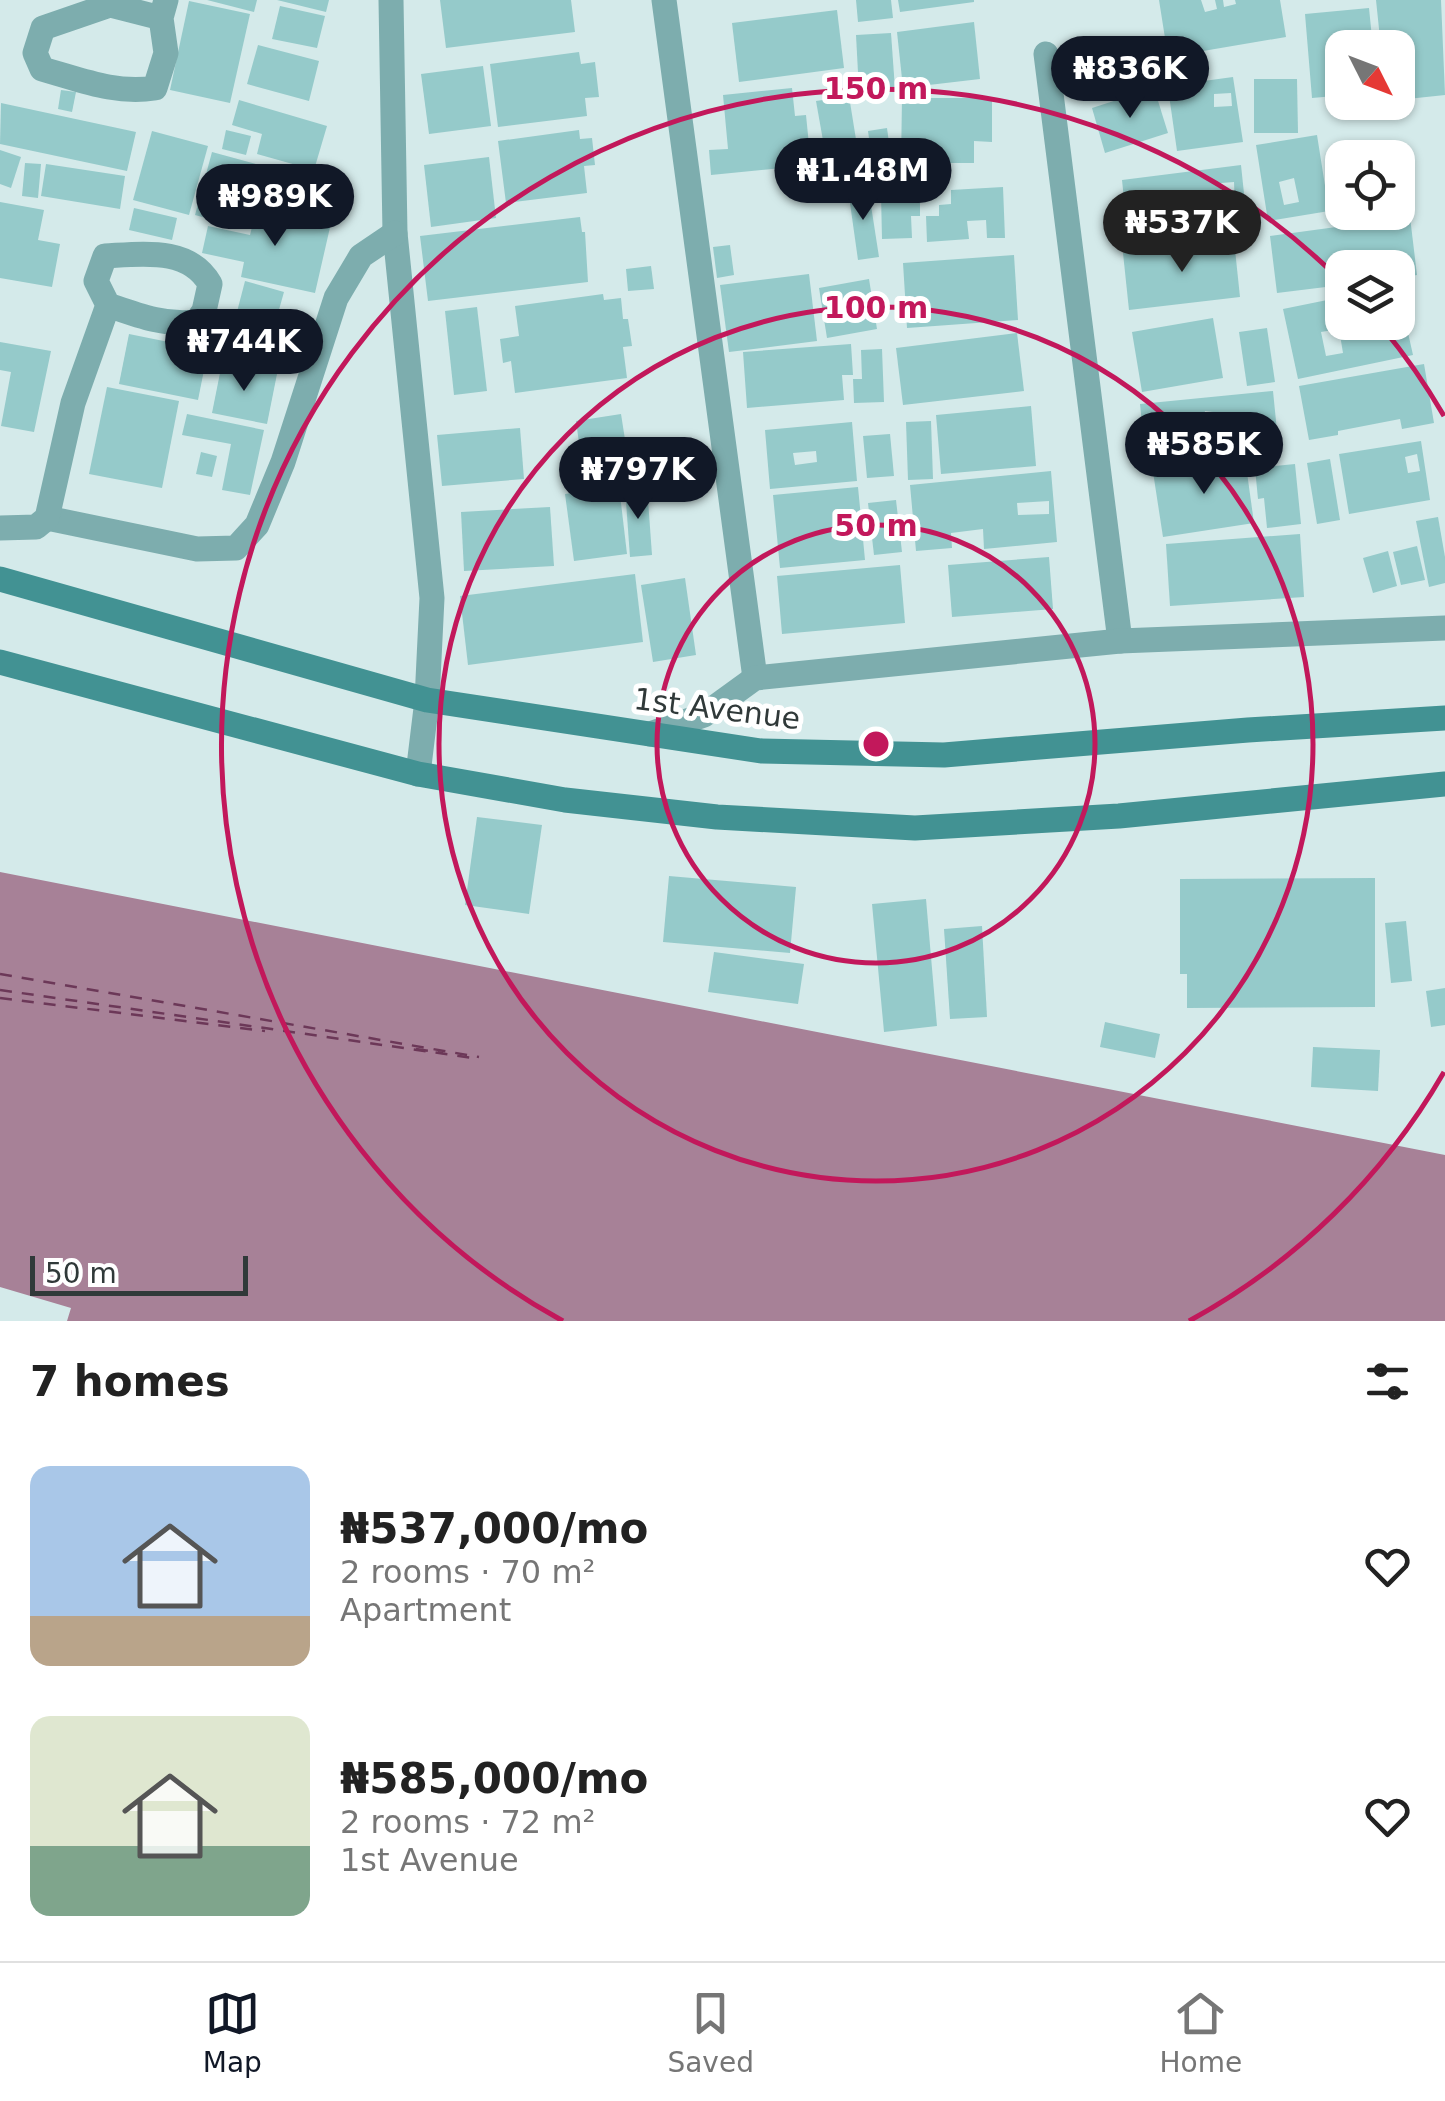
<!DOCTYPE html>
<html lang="en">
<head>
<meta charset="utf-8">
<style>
	body { margin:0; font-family:"DejaVu Sans",sans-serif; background:#f2f2f2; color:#222; height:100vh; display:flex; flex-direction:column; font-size:38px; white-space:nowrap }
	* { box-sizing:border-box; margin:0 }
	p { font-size:32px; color:#767676 }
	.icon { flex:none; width:55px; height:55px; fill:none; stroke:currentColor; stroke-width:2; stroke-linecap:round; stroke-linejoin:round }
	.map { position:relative; height:1321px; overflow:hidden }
	.details { display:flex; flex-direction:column; background:#fff; flex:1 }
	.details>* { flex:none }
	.needle { width:65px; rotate:132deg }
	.tools { position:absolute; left:1325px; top:30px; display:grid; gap:20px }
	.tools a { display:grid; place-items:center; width:90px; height:90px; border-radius:20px; background:#fff; box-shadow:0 2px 8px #0004; font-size:50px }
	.scale { position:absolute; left:30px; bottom:25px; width:218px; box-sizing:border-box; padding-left:10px; border:5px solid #303939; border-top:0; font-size:28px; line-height:35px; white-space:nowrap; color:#303939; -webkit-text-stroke:8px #fff; paint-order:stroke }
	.price { position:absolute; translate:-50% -85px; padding:0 22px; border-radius:35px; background:#111827; color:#fff; font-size:32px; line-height:65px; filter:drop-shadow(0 2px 5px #0008) }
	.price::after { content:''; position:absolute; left:50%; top:60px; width:30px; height:22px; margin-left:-15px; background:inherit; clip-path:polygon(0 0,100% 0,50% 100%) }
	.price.current { background:#222; color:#fff }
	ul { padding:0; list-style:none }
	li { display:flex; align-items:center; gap:30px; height:250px; padding:0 30px }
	li span { display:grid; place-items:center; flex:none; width:280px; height:200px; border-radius:20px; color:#555 }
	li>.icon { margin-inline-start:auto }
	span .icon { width:120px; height:120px; fill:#fffc; stroke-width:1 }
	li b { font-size:42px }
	h2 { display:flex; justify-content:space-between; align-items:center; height:120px; padding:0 30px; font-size:42px }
	.tabs { display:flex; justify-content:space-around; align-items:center; height:140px; border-top:2px solid #e0e0e0; background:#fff; font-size:28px; color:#767676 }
	.tabs a { display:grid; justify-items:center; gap:5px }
	.tabs .current { color:#111827 }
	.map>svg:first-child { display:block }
</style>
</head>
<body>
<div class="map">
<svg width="1445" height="1321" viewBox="0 0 1445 1321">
	<rect width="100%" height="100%" fill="#d4eaea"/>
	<!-- water -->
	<path fill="#a78197" d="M0 872 1445 1155V1321H67L71 1308 0 1287Z"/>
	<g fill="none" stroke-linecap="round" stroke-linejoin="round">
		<!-- ferry -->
		<g stroke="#6c3858" stroke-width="2.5" stroke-dasharray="12 10" stroke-linecap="butt">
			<path d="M0 974 479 1057"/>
			<path d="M0 990 473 1058"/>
			<path d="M0 998 265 1031"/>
			<path d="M416 1049 443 1053"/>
		</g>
	</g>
	<!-- building -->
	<g fill="#95caca" fill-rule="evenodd">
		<path d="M207 0H257L254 12Z"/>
		<path d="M277 0H329L326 12Z"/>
		<path d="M440 0H571L575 32 446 48Z"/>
		<path d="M856 0H891L893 18 858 22Z"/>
		<path d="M898 0H974V2L900 12Z"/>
		<path d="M1159 0H1201L1205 12 1217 9 1215 0H1223L1224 7 1236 4 1235 0H1280L1286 37 1168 57Z"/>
		<path d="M1376 0H1441L1445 95 1398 100V48H1381Z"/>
		<path d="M189 1 250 14 230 103 170 90Z"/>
		<path d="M280 6 325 16 317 48 272 39Z"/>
		<path d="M1369 8 1373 48H1342V105L1336 106 1335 96 1312 98 1305 14Z"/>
		<path d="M837 10 844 68 739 82 732 23Z"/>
		<path d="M974 22 980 79 903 88 897 32Z"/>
		<path d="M891 33 895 89 859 91 856 35Z"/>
		<path d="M258 45 319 61 309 101 247 84Z"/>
		<path d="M579 52 581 64 595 62 599 97 585 98 587 116 498 127 490 64Z"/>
		<path d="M483 66 491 126 429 134 421 74Z"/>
		<path d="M1233 77 1243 142 1177 151 1169 95 1190 92 1189 83ZM1231 93 1232 106 1214 107V94Z"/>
		<path d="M1254 79H1297L1298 133H1254Z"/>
		<path d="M792 88 795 116 806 115 811 165 711 175 709 150 728 149 723 95Z"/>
		<path d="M1154 88 1168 133 1105 153 1092 108Z"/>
		<path d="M61 90 76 92 72 112 58 109Z"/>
		<path d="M849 96 859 158 827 163 816 101Z"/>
		<path d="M902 98H992V142L974 141V163H901Z"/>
		<path d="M239 100 327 126 314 170 257 154 262 134 232 125Z"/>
		<path d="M1 103 136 132 127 171 0 144Z"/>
		<path d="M887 128 894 180 875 182 868 131Z"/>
		<path d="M226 130 251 136 246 155 222 149Z"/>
		<path d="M579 130 580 139 592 138 595 165 584 166 587 193 506 203 498 141Z"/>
		<path d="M152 131 208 146 189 215 133 200Z"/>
		<path d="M1317 135 1329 211 1268 221 1256 145ZM1294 178 1299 202 1284 205 1279 182Z"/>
		<path d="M0 150 21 157 11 188 0 184Z"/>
		<path d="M212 152 292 174 282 210 254 202 246 229 195 215Z"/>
		<path d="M489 157 496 218 431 227 424 165Z"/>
		<path d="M25 163 41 164 38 198 22 196Z"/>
		<path d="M46 164 125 176 120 209 41 196Z"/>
		<path d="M1241 165 1247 222 1128 237 1122 180ZM1234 182 1235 207 1222 208 1221 183Z"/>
		<path d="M302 181 325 187 320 208 296 202Z"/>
		<path d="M868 186 879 257 858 260 848 189Z"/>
		<path d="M1003 187 1005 238H987L986 220 967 221 969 239 927 242 926 216H939V205L951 204V190Z"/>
		<path d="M920 193V216H911L912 238 882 239 881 194Z"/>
		<path d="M0 202 44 210 38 240 60 244 52 287 0 278Z"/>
		<path d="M257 207 331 223 315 293 241 277 244 262 202 253 208 226 250 235Z"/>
		<path d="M134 208 177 218 172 240 129 230Z"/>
		<path d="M580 217 582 232H585L588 282 428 301 420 236Z"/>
		<path d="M1410 217 1417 275 1398 278V268H1342V285L1277 293 1270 236Z"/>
		<path d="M1234 240 1240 297 1129 310 1123 253Z"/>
		<path d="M730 245 734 275 717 278 713 247Z"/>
		<path d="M1014 255 1018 320 907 328 903 263Z"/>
		<path d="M651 266 654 289 628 291 626 269Z"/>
		<path d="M809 274 817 341 729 352 720 285Z"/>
		<path d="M869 279 877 329 827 338 819 288Z"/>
		<path d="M245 281 284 292 269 345 231 335Z"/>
		<path d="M1398 288 1413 355 1298 379 1283 309 1342 297V322H1398ZM1339 329 1343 353 1326 356 1321 332Z"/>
		<path d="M603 294 604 300 621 298 623 319H628L632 346 623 347 627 378 515 393 511 361 503 363 500 339 519 336 515 306Z"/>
		<path d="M477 307 487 391 454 395 445 311Z"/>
		<path d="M1213 318 1223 378 1142 392 1132 332Z"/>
		<path d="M1267 328 1275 382 1247 386 1239 332Z"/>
		<path d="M1017 333 1024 391 903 405 896 348Z"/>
		<path d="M129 334 208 350 198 400 119 384Z"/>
		<path d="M0 342 51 351 34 432 1 426 11 372 0 370Z"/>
		<path d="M851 344 853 375H842L844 400 747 408 743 352Z"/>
		<path d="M882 349 884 402 854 403 853 379H862L861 350Z"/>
		<path d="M222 363 277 374 267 424 212 413Z"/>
		<path d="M1424 364 1434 423 1402 429 1400 419 1338 431V435L1309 440 1299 386Z"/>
		<path d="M107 387 179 401 162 488 89 474Z"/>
		<path d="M1273 391 1278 441 1145 454 1140 404ZM1205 411 1229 414 1224 442 1200 438Z"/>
		<path d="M1031 406 1036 466 941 474 936 415Z"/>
		<path d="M187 414 264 430 250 495 222 490 231 444 182 435Z"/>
		<path d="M621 414 629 465 583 472 576 421Z"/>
		<path d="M931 421 933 479 908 480 906 422Z"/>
		<path d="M852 422 857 481 770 489 765 430ZM816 451 817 462 795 465 793 453Z"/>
		<path d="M520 428 524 479 442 486 437 435Z"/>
		<path d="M890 434 894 476 867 478 863 436Z"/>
		<path d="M1421 441 1430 500 1349 514 1339 454ZM1417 454 1420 471 1408 473 1405 457Z"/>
		<path d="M201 452 217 456 212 477 196 474Z"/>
		<path d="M1245 458 1254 523 1163 537 1153 472Z"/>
		<path d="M1330 459 1340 520 1317 524 1307 463Z"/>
		<path d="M1295 464 1301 524 1267 528 1264 498 1258 499 1255 468Z"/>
		<path d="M1051 471 1057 542 984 549 983 529 951 533 952 548 916 551 910 485ZM1049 501V514L1018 515 1017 503Z"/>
		<path d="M619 486 627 554 574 561 565 494Z"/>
		<path d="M647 486 652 555 630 557 625 488Z"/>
		<path d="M858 487 865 560 780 568 773 495ZM840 512H853V524H840Z"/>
		<path d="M896 500 902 552 874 555 868 503Z"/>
		<path d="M550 507 554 566 464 571 461 512Z"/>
		<path d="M1438 517 1445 557V583L1429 587 1416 521Z"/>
		<path d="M1300 534 1304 597 1170 606 1166 544Z"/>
		<path d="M1417 546 1425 580 1401 585 1393 552Z"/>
		<path d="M1388 551 1397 586 1373 593 1363 558Z"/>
		<path d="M1049 557 1053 609 952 617 948 565Z"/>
		<path d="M900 565 905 623 782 634 777 576Z"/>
		<path d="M635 574 643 642 468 665 460 596Z"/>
		<path d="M685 578 696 655 653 662 641 585Z"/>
		<path d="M477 817 542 825 529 914 465 905Z"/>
		<path d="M669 876 796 887 790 953 663 942Z"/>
		<path d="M1375 878V1007L1187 1008V974H1180V879Z"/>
		<path d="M926 899 937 1026 884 1032 872 904Z"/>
		<path d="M1406 921 1412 981 1391 983 1385 923Z"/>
		<path d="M982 926 987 1017 950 1019 944 929Z"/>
		<path d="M714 952 804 964 798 1004 708 992Z"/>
		<path d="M1445 988V1025L1431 1027 1426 991Z"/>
		<path d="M1105 1022 1160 1034 1155 1058 1100 1047Z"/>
		<path d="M1313 1047 1380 1050 1378 1091 1311 1087Z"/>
	</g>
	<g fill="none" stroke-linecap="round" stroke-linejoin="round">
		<!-- street -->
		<g stroke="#7dadae" stroke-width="25">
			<path d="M391 0 395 233 432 598 427 700 418 774"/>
			<path d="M664 0 755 678"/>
			<path d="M161 18 110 5 43 28 35 53 42 69C82 80 114 94 155 88L166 53 161 18 166 0"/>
			<path d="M1046 54 1120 641"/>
			<path d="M47 518 197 549 236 548 257 525 283 462 336 298 361 256 395 233"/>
			<path d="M0 528 36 527 47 518 73 403 108 305 96 281 105 256C143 254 189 247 210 284L204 311 196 322C165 326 137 315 108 305"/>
			<path d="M650 734 704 715 755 678 1120 641 1445 628"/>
		</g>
		<!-- secondary -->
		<g stroke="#429293" stroke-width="25">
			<path d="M0 579 427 700 761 751 944 755 1248 730 1445 718"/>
			<path d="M0 662 418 774 565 800 717 817 915 828 1119 816 1445 784"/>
		</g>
	</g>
	<!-- distance rings -->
	<g fill="none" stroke="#c2185b" stroke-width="5">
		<circle cx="876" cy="744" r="219"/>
		<circle cx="876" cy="744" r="437"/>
		<path d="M1444 1072A656 656 0 0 1 1189 1321M563 1321A656 656 0 1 1 1340 280M1382 327A656 656 0 0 1 1444 416"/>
	</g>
	<g text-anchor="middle" stroke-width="10" stroke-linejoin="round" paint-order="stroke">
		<!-- street labels -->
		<g font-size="30" fill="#303939" stroke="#fff">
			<text transform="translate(717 709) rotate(7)" y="10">1st Avenue</text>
		</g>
	</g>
	<circle cx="876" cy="744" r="15" fill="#c2185b" stroke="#fff" stroke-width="5"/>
	<g font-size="30" text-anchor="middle" font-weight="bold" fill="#c2185b" stroke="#fff" stroke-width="10" stroke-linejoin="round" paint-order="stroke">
		<text x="876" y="99">150 m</text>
		<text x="876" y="318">100 m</text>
		<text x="876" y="536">50 m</text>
	</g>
</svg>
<div class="tools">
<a><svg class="needle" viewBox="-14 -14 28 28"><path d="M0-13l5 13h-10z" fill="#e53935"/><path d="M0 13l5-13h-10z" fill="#767676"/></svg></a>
<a><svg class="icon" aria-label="locate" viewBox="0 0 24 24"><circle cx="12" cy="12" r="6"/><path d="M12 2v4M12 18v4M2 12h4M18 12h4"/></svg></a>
<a><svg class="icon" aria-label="layers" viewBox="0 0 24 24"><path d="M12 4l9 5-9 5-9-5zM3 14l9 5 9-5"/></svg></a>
</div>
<div class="scale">50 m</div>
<b class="price" style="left:1130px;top:121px">₦836K</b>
<b class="price" style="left:863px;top:223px">₦1.48M</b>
<b class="price" style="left:275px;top:249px">₦989K</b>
<b class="price current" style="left:1182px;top:275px">₦537K</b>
<b class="price" style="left:244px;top:394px">₦744K</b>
<b class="price" style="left:1204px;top:497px">₦585K</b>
<b class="price" style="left:638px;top:522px">₦797K</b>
</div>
<section class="details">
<h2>7 homes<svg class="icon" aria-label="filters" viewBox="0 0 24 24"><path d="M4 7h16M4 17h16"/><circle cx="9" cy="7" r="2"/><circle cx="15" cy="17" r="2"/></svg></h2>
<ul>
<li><span style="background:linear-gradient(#a9c7e8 75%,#b9a48a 0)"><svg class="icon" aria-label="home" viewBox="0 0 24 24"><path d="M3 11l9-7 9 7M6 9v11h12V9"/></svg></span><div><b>₦537,000/mo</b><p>2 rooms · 70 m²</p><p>Apartment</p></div><svg class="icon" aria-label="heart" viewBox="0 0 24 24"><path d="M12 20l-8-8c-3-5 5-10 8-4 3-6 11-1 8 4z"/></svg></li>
<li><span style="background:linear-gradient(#dfe7d0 65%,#7fa58c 0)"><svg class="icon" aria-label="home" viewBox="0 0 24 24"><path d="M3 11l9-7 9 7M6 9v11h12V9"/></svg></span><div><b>₦585,000/mo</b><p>2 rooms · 72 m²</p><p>1st Avenue</p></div><svg class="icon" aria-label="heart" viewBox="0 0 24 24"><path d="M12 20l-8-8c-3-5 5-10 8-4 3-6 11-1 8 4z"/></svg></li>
</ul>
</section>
<nav class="tabs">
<a class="current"><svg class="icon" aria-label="map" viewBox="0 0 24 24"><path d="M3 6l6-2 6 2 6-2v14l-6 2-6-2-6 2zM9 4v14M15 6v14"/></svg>Map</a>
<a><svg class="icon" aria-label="saved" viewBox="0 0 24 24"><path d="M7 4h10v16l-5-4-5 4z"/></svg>Saved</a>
<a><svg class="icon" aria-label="home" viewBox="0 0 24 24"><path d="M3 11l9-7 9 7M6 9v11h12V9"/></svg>Home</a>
</nav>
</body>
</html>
